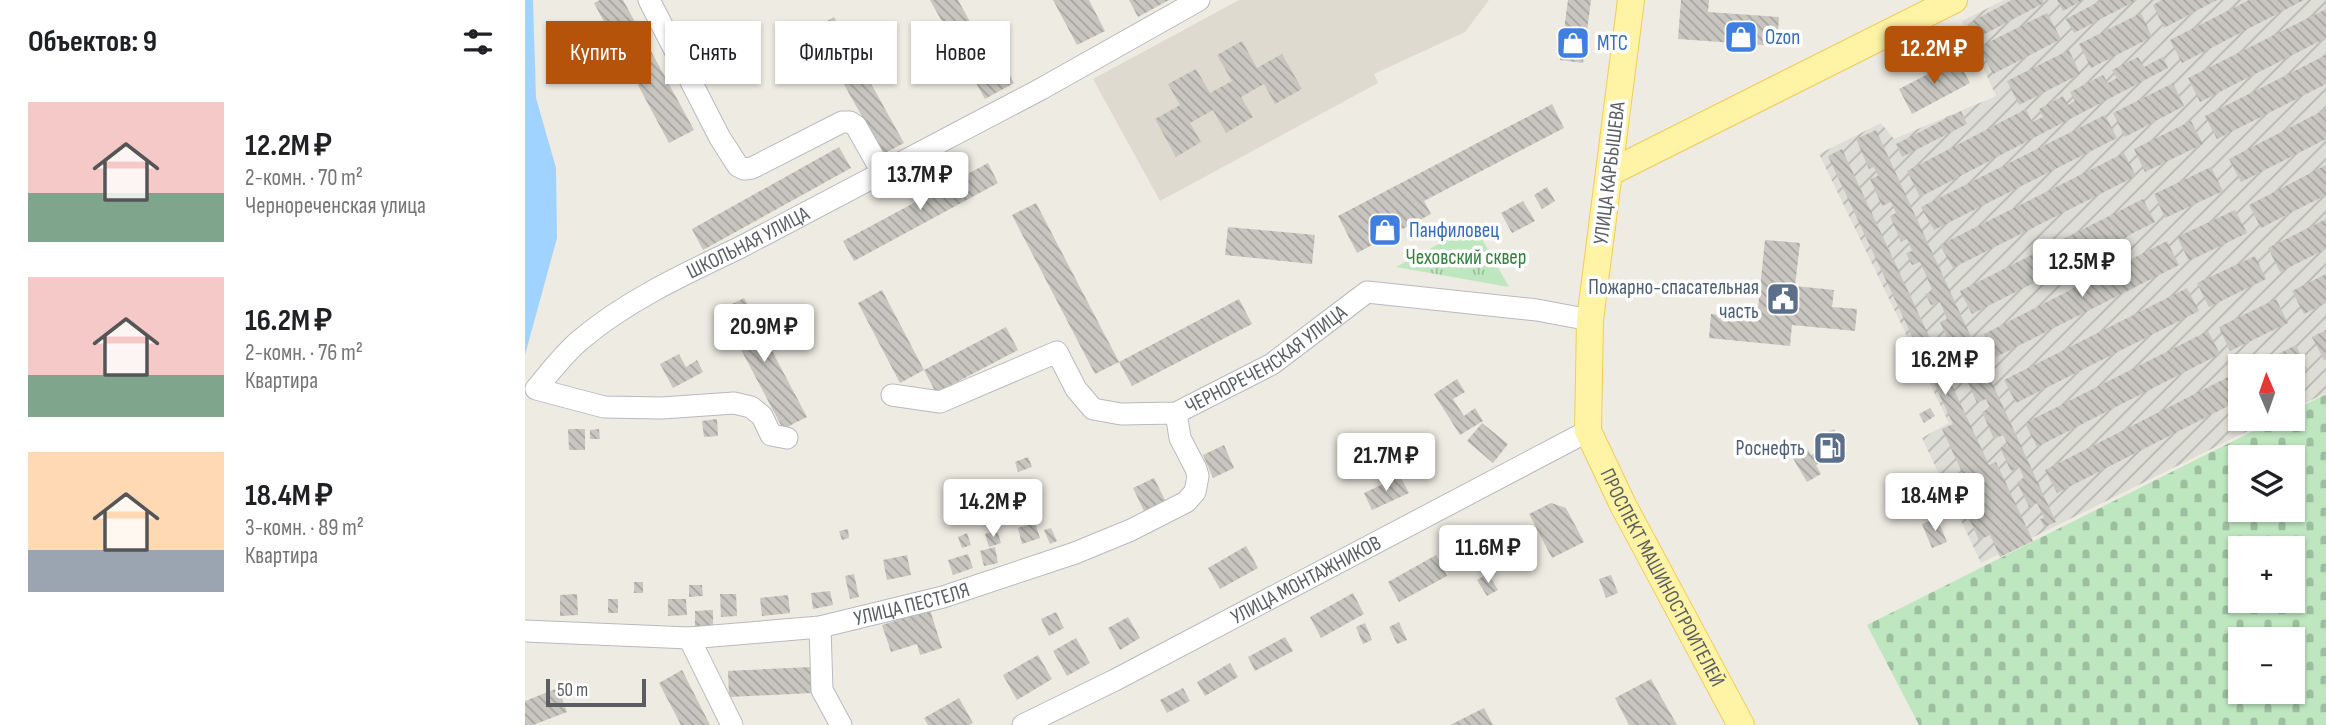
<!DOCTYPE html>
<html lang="ru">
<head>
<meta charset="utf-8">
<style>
	body { margin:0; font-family:"Sofia Sans Condensed",sans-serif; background:#f2f2f2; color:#202124; height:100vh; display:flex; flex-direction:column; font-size:26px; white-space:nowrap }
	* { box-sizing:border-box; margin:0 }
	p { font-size:23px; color:#757577 }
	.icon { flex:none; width:38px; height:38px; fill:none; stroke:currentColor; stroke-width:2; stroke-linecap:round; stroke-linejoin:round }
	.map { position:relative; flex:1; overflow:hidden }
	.drawer { display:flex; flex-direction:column; background:#fff; width:525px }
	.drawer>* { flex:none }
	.hud { position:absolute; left:21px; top:21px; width:665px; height:63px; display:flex; gap:14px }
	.needle { width:46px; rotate:358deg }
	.fabs { position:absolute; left:1703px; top:354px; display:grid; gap:14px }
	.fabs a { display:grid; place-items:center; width:77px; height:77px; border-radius:0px; background:#fff; box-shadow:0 2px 5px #0004; font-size:35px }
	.scale { position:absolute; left:21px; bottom:18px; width:100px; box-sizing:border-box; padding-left:7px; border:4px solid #5a5e63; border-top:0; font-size:19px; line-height:24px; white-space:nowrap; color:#5a5e63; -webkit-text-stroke:5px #fff; paint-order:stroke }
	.price { position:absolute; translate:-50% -60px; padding:0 16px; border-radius:7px; background:#fff; color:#222; font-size:23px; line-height:46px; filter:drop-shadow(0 2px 4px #0008) }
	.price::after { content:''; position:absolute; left:50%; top:42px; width:21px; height:16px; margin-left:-10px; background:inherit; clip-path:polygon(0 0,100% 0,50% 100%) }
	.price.on { background:#b45309; color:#fff }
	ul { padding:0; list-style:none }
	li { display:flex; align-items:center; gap:21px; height:175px; padding:0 28px }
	li span { display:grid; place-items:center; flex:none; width:196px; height:140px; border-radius:0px; color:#555 }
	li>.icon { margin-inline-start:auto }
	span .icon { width:84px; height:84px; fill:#fffc; stroke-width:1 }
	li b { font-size:30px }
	h2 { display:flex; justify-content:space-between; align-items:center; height:84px; padding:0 28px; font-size:30px }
	.chip { padding:0 24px; border-radius:0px; background:#fff; box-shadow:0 2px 5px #0004; font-size:24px; line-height:63px }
	.chip.on { background:#b45309; color:#fff }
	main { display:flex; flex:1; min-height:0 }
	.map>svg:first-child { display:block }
</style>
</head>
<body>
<main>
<section class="drawer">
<h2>Объектов: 9<svg class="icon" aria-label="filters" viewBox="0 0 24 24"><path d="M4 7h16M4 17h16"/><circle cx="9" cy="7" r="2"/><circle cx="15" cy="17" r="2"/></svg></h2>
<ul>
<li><span style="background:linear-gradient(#f6c9c9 65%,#7fa58c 0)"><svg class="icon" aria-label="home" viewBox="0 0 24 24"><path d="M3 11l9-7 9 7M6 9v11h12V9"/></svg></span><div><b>12.2M ₽</b><p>2-комн. · 70 m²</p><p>Чернореченская улица</p></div></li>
<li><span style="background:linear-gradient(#f6c9c9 70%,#7fa58c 0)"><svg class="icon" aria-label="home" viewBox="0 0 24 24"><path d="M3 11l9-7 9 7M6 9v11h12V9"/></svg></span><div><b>16.2M ₽</b><p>2-комн. · 76 m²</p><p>Квартира</p></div></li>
<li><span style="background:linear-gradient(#ffd9b3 70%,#9aa5b1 0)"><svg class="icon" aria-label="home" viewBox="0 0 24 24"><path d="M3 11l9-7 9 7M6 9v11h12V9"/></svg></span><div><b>18.4M ₽</b><p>3-комн. · 89 m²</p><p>Квартира</p></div></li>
</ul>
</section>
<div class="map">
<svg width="1801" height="725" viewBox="0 0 1801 725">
	<defs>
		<pattern id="industrial-furrows" width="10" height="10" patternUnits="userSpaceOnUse" patternTransform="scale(1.75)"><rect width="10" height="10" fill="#deddd6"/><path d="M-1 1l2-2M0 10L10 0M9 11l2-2" fill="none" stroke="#b7b6b1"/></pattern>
		<pattern id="cemetery-stones" width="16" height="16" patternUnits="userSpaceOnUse" patternTransform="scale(1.75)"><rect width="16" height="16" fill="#bee6bf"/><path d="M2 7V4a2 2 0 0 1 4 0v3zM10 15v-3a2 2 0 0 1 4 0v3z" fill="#9dbe9f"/></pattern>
		<pattern id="park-tufts" width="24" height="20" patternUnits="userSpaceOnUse" patternTransform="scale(1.75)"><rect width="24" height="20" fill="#bee6bf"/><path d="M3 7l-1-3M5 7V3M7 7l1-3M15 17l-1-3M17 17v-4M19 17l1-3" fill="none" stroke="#9dbe9f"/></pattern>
		<pattern id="building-back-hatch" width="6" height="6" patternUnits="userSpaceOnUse" patternTransform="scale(1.75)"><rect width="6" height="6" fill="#c8c6bf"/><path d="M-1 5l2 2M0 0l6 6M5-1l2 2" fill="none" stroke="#a5a49f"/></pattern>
	</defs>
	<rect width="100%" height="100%" fill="#eeebe2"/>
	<!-- industrial -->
	<path fill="url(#industrial-furrows)" d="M1479 0H1801V393L1768 409V366H1715V418H1749L1456 563 1397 438 1424 423 1294 154 1356 123 1369 139 1471 96 1437 21Z"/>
	<!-- education -->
	<path fill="#dedad0" d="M714 0H964L940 32 849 74 853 83 635 201 568 79Z"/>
	<!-- cemetery -->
	<path fill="url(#cemetery-stones)" fill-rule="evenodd" d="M1801 394V725H1394L1342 625 1754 418H1768V411ZM1715 457H1768V509H1715ZM1715 548H1768V600H1715ZM1715 639H1768V691H1715Z"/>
	<!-- park -->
	<path fill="url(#park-tufts)" d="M949 225 984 287 871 267Z"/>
	<!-- water -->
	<path fill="#a0d3ff" d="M0 0H8L11 98 31 168 32 238 0 355Z"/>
	<!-- building -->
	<g fill="url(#building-back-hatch)">
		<path d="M75 0H98L169 130 144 143 69 3Z"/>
		<path d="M405 0H433L471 69 479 65 489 83 460 99Z"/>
		<path d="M528 0H564L580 31 552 45Z"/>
		<path d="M604 0H644L613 17Z"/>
		<path d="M1043 0H1066L1058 63 1035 60Z"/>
		<path d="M1156 0H1184L1183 12 1254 17 1252 46 1153 39Z"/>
		<path d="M1487 0H1518L1519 3 1452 38 1444 23Z"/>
		<path d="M1532 0H1558L1538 11Z"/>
		<path d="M1577 0H1612L1549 33 1541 19Z"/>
		<path d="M1637 0H1692L1639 28 1628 5Z"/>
		<path d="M1724 0H1779L1657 63 1645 40Z"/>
		<path d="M1801 9V38L1675 102 1663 78Z"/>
		<path d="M1522 13 1536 39 1468 74 1454 47Z"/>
		<path d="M1616 13 1627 37 1566 68 1554 44Z"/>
		<path d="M309 17 379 143 358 154 288 29Z"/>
		<path d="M717 41 732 68 757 54 777 89 750 104 739 84 716 97 728 117 701 133 688 110 665 123 676 142 651 157 630 119 655 105 643 84 671 69 685 93 707 81 692 55Z"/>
		<path d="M1544 50 1555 74 1494 105 1482 81Z"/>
		<path d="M1801 55V84L1692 139 1680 116Z"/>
		<path d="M1613 57 1619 67 1638 57 1643 68 1395 197 1382 171 1501 109 1507 122 1518 117 1514 109 1538 96 1543 105 1550 101 1545 92 1578 75 1583 83 1592 78 1587 70Z"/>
		<path d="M1432 59 1445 83 1387 114 1374 89Z"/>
		<path d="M1648 83 1659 106 1600 137 1588 113Z"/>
		<path d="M1027 104 1039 128 899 201 906 214 832 253 813 216Z"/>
		<path d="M1801 109V139L1716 182 1704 159Z"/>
		<path d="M1436 111 1442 124 1377 157 1371 144Z"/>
		<path d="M1580 115 1592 138 1409 230 1396 207Z"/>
		<path d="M1666 121 1678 144 1620 172 1609 149Z"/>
		<path d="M1351 130 1531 522 1519 527 1515 519 1519 518 1512 503 1504 507 1492 482 1499 478 1494 467 1486 471 1475 448 1483 445 1478 435 1469 439 1457 412 1465 408 1461 399 1452 403 1441 378 1449 374 1445 365 1436 369 1430 356 1438 352 1433 342 1426 346 1415 322 1422 319 1415 302 1406 305 1400 294 1408 291 1395 262 1387 265 1381 253 1387 251 1382 239 1376 242 1365 216 1371 213 1366 202 1357 206 1345 179 1353 176 1349 167 1344 169 1331 139Z"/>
		<path d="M314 147 326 168 178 250 167 229Z"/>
		<path d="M1317 149 1464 465 1471 462 1508 541 1475 557 1465 535 1454 540 1429 486 1441 481 1417 429 1428 424 1303 156Z"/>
		<path d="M1599 153 1611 176 1428 268 1415 245Z"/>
		<path d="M463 163 473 183 329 261 318 241Z"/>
		<path d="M1801 165V195L1736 228 1724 205Z"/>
		<path d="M1686 167 1698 191 1640 218 1629 194Z"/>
		<path d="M1022 187 1030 201 1017 209 1009 195Z"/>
		<path d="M1618 199 1630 222 1447 314 1435 291Z"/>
		<path d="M998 201 1010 221 987 233 976 213Z"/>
		<path d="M511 203 594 362 570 374 487 215Z"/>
		<path d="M1710 210 1722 233 1664 261 1652 237Z"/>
		<path d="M1801 219V249L1755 272 1743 248Z"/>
		<path d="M703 227 790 235 787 264 700 255Z"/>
		<path d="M1240 240 1275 243 1270 286 1309 290 1307 307 1332 309 1330 331 1267 325 1265 346 1184 338 1186 314 1232 318Z"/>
		<path d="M1642 241 1654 265 1471 357 1459 334Z"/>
		<path d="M1730 256 1741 279 1684 307 1672 283Z"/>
		<path d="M1801 274V303L1779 314 1767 291Z"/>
		<path d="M1662 288 1674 311 1491 403 1479 380Z"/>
		<path d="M357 290 399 370 375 383 333 303Z"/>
		<path d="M219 298 282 417 258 429 195 310Z"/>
		<path d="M714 299 727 324 607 386 594 362Z"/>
		<path d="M1751 299 1763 323 1705 351 1694 327Z"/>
		<path d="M481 327 493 350 411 393 399 370Z"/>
		<path d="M1801 330V359L1799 360 1787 337Z"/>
		<path d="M1683 331 1695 354 1512 447 1500 423Z"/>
		<path d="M1771 345 1782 369 1768 376V366H1728Z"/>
		<path d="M154 354 161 367 172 360 178 372 148 388 135 364Z"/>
		<path d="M1703 377 1715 400 1532 493 1520 470Z"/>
		<path d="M932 379 940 392 928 399 939 416 950 408 958 421 935 435 909 394Z"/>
		<path d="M1405 408 1410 416 1399 423 1394 414Z"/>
		<path d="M192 419 193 436 179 437 177 421Z"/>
		<path d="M957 423 983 444 968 463 942 441Z"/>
		<path d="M43 429H60V450H44Z"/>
		<path d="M74 429 75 439H65V430Z"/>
		<path d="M1309 429 1322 454 1304 464 1302 459 1291 465 1296 474 1282 482 1266 455 1281 446 1286 455 1296 449 1291 438Z"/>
		<path d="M699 445 709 468 688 478 678 455Z"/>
		<path d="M503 457 507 467 493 472 490 462Z"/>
		<path d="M875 476 884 493 847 510 839 493Z"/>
		<path d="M629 478 640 500 619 511 608 488Z"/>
		<path d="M1026 503 1041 508 1059 542 1027 558 1004 514Z"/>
		<path d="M1412 518 1422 542 1407 548 1397 524Z"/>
		<path d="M510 523 515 538 497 544 493 528Z"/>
		<path d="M526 528 532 541 525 544 519 530Z"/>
		<path d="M323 529 324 538 317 540 314 531Z"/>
		<path d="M472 531 476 543 464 547 460 534Z"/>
		<path d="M442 533 446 545 437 548 433 537Z"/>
		<path d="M721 546 733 568 695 589 683 568Z"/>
		<path d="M470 547 473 563 459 566 455 551Z"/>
		<path d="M443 554 448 568 428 575 423 560Z"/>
		<path d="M382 555 386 575 362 580 358 560Z"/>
		<path d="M911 555 922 576 874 602 863 582Z"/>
		<path d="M963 573 973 590 962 596 952 580Z"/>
		<path d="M329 574 334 597 325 599 320 576Z"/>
		<path d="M1086 575 1093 593 1081 598 1074 579Z"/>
		<rect x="109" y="582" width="9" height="11"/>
		<path d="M164 585H177L178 596 164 597Z"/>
		<path d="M305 591 308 605 288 609 286 593Z"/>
		<path d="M828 593 839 614 796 638 785 617Z"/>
		<path d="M52 594 53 615 35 616V595Z"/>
		<path d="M195 594H211L212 616 196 617Z"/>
		<path d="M263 595 265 613 237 616 235 598Z"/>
		<rect x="83" y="599" width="10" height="14"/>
		<path d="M143 599H161L162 615 143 616Z"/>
		<path d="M188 610V626L170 627V611Z"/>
		<path d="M405 610 417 648 395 655 392 644 366 652 357 625Z"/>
		<path d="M531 612 539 628 524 636 516 619Z"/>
		<path d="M603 617 615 638 595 650 583 628Z"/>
		<path d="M874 622 882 640 872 644 864 627Z"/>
		<path d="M840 623 847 640 838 644 831 627Z"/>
		<path d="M760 637 768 651 730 671 723 657Z"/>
		<path d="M551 638 565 663 542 676 528 651Z"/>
		<path d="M513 655 527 679 492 700 478 675Z"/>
		<path d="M705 663 713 677 680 696 672 682Z"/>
		<path d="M286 667 287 693 204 697 203 671Z"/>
		<path d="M157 670 185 725H156L134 683Z"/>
		<path d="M1126 679 1152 725H1104L1090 698Z"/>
		<path d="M33 688 42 712 8 725H0V701Z"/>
		<path d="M658 688 665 701 642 713 635 700Z"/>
		<path d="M434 698 448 723 444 725H403L399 718Z"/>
		<path d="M959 708 968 725H925Z"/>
	</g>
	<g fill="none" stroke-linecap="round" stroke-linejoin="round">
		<defs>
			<g id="minor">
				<path d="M124 0 195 138 213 166 219 169 227 168 317 122H325L331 126 357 172"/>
				<path id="s1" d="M367 395 415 402 532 352 551 389 568 409 596 414 651 413 747 364 842 292 1012 310 1065 320"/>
				<path id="s2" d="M262 438 246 435 237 416 226 407 209 403 137 408 79 407 11 389C25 372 38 355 54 341 101 301 159 274 214 248L516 89 674 0"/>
				<path d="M295 627 297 690 316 725"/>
				<path id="s3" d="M0 631 164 638 295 627 418 597 550 553 606 530 661 502 670 492 673 476 671 469 655 438 651 413"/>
				<path d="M164 638 207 725"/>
				<path id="s4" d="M498 725 590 680 1063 431"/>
			</g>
			<g id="major">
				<path id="s5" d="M1106 0 1065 320 1063 431 1098 505 1216 725"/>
				<path d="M1084 173 1429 0"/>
			</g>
		</defs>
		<!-- minor casing -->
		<use href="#minor" stroke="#b7babf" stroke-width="23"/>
		<!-- major casing -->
		<use href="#major" stroke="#f3cc55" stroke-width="28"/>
		<!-- minor -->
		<use href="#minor" stroke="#fff" stroke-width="21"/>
		<!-- major -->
		<use href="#major" stroke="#fff3a5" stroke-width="26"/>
	</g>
	<!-- icons -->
	<defs>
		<symbol id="shop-square" viewBox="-11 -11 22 22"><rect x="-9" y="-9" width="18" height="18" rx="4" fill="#3f7fe0" stroke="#fff"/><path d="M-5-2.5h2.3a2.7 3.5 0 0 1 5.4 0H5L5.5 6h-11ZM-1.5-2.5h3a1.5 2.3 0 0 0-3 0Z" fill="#fff"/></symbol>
		<symbol id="civic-square" viewBox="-11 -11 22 22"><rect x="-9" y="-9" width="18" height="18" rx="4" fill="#5c6f8a" stroke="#fff"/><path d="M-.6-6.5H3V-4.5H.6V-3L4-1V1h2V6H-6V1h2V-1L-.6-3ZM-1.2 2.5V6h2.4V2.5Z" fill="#fff"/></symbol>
		<symbol id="fuel-square" viewBox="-11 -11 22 22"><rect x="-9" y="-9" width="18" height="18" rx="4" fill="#5c6f8a" stroke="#fff"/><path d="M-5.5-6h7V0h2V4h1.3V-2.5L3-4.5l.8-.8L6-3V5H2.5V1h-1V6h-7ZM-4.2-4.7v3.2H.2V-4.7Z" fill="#fff"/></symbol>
	</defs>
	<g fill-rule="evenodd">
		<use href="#shop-square" x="1197" y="18" width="38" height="38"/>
		<use href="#shop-square" x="1029" y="24" width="38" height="38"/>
		<use href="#shop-square" x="841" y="211" width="38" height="38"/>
		<use href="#civic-square" x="1239" y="280" width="38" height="38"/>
		<use href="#fuel-square" x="1286" y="429" width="38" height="38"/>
	</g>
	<g text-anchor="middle" stroke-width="7" stroke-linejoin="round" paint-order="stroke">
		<!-- shop labels -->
		<g font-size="21" fill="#366cbe" stroke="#fff" text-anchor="start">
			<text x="1240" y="44">Ozon</text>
			<text x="1072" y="50">МТС</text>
			<text x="884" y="237">Панфиловец</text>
		</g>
		<!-- street labels -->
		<g font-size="21" fill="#5a5e63" stroke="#fff">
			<text transform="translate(1084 173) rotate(-83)" y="7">УЛИЦА КАРБЫШЕВА</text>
			<text dy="7" stroke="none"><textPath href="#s2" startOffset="530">ШКОЛЬНАЯ УЛИЦА</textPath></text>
			<text dy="7" stroke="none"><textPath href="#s1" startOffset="432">ЧЕРНОРЕЧЕНСКАЯ УЛИЦА</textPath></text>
			<text dy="7" stroke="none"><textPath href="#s5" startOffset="598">ПРОСПЕКТ МАШИНОСТРОИТЕЛЕЙ</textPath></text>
			<text dy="7" stroke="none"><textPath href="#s4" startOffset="318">УЛИЦА МОНТАЖНИКОВ</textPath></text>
			<text dy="7" stroke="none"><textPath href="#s3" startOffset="390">УЛИЦА ПЕСТЕЛЯ</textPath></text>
		</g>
		<!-- park labels -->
		<g font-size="21" fill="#328239" stroke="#fff">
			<text x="941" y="264">Чеховский сквер</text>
		</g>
		<!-- service labels -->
		<g font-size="21" fill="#4e5e75" stroke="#fff" text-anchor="end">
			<text x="1234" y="294">Пожарно-спасательная<tspan x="1234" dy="24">часть</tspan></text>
			<text x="1280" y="455">Роснефть</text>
		</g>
	</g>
</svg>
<div class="fabs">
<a><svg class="needle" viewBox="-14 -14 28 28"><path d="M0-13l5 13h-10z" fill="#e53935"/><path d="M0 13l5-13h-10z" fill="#757577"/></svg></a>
<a><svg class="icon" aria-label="layers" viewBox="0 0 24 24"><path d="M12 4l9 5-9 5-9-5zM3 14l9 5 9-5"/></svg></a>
<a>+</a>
<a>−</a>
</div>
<div class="scale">50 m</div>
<b class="price on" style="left:1409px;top:86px">12.2M ₽</b>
<b class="price" style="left:395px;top:212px">13.7M ₽</b>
<b class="price" style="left:1557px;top:299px">12.5M ₽</b>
<b class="price" style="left:239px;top:364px">20.9M ₽</b>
<b class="price" style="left:1420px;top:397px">16.2M ₽</b>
<b class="price" style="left:861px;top:493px">21.7M ₽</b>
<b class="price" style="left:1410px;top:533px">18.4M ₽</b>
<b class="price" style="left:468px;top:539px">14.2M ₽</b>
<b class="price" style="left:963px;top:585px">11.6M ₽</b>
<div class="hud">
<a class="chip on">Купить</a>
<a class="chip">Снять</a>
<a class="chip">Фильтры</a>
<a class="chip">Новое</a>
</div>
</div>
</main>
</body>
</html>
